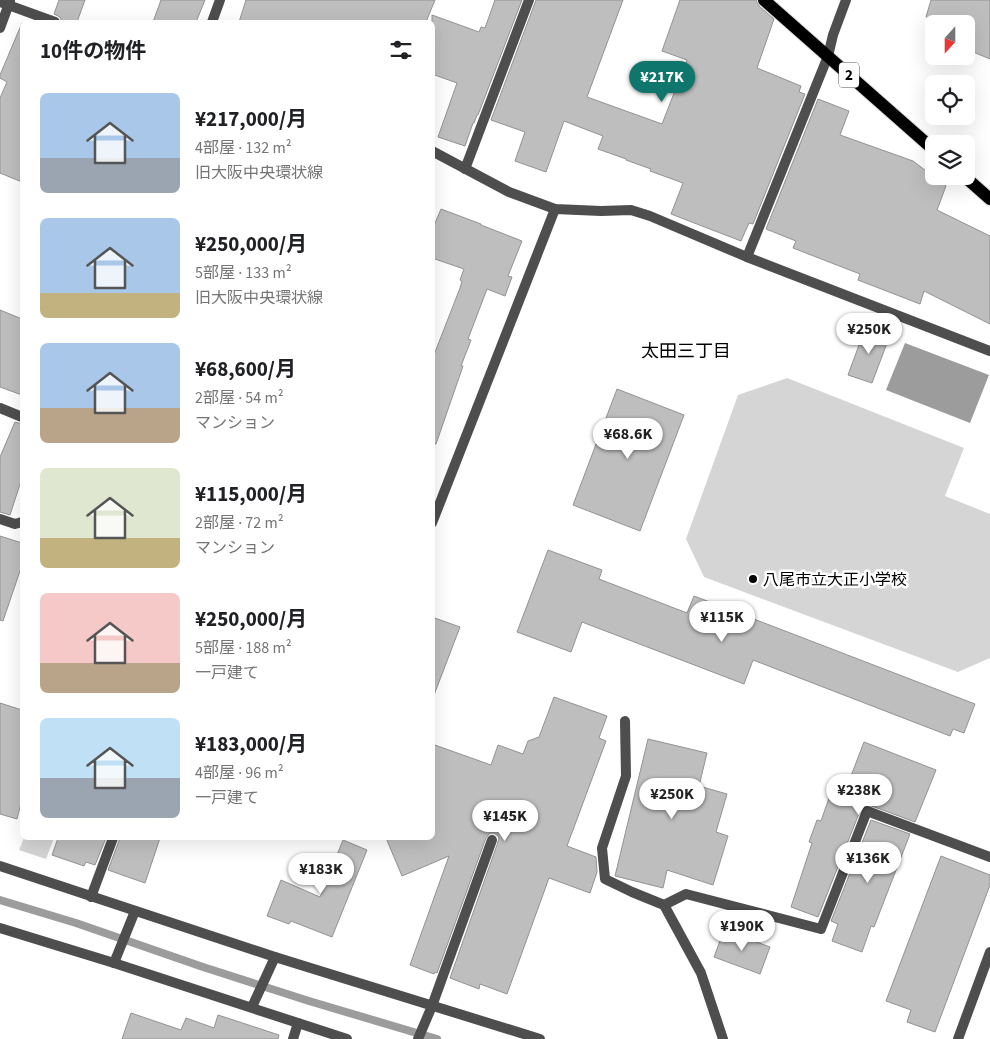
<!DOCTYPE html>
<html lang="ja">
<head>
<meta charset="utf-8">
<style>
	body { margin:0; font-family:"Source Sans 3","Noto Sans JP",sans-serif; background:#f6f6f6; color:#202124; height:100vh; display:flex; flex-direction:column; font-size:19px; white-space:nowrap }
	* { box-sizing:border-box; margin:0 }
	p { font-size:16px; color:#757577 }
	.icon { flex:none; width:28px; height:28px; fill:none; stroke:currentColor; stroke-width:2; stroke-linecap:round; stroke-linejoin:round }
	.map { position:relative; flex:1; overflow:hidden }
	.side { position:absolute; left:20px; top:20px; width:415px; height:820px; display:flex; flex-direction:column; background:#fff; border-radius:8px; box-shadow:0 5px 20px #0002 }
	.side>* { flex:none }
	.needle { width:32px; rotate:201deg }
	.fabs { position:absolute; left:925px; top:15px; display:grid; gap:10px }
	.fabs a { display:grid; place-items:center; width:50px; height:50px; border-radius:8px; background:#fff; box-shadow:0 5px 20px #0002; font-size:25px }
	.price { position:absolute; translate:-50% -42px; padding:0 11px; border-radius:18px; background:#fff; color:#222; font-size:16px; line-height:32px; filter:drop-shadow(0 1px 2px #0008) }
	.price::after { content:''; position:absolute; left:50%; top:30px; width:15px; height:11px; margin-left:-8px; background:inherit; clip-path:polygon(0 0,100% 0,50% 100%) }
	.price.selected { background:#0f766e; color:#fff }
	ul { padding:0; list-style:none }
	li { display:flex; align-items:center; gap:15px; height:125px; padding:0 20px }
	li span { display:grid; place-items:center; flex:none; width:140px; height:100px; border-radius:8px; color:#555 }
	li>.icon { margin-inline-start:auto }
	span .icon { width:60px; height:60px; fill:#fffc; stroke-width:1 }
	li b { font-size:21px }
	h2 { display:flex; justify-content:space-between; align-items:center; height:60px; padding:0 20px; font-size:21px }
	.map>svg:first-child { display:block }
</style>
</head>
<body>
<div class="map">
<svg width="990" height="1039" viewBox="0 0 990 1039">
	<rect width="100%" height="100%" fill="#fff"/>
	<!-- green -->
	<g fill="#d5d5d5">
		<path d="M787 378 964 448 945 496 990 514V658L958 672 704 577 686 539 738 395Z"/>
		<path d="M24 838H54L46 859 19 850Z"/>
	</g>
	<!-- water -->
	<path fill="#9c9c9c" d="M905 343 989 375 970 423 886 390Z"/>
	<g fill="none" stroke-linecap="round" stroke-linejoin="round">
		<!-- stream -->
		<path stroke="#9c9c9c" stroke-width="8" d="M0 900 76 923 203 967 309 1001 437 1039"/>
	</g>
	<!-- building -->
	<g fill="#bebebe" stroke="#929292">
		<path d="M59 0H85L77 22H62L60 17 54 14Z"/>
		<path d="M161 0H205L196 22H153Z"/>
		<path d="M246 0H435L426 22H239Z"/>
		<path d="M495 0H522L478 115H477L474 123H473L465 146 438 137 457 83 432 74V15L479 32 481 27 485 28Z"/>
		<path d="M536 0H623L587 97 662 124 687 60 662 51 680 0H756L759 6 774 19 757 68 801 86 799 92 805 94 753 224 749 223 741 241 671 214 683 183 650 171 651 169 626 160V159L598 149 603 136 564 121 546 172 515 161 525 132 491 120Z"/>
		<path d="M931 0H990V59L966 49V24H946L926 17Z"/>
		<path d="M22 23V182L0 173V98L7 82 0 78V75Z"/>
		<path d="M818 99 849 111 840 135 913 161 946 186 937 210 990 236V324L924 291 920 304 858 280 860 274 793 248 796 241 766 229Z"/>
		<path d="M441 209 481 224V225L522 241 508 276 512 277 505 296 487 289 468 339 471 340 461 366H463L436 444H432V360L460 288 462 281 460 280 464 269 432 258V230Z"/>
		<path d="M0 310 22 319V395L0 387Z"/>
		<path d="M866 326 890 335 872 383 848 375Z"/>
		<path d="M617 389 684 415 640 531 573 505Z"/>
		<path d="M15 422 22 424V478L10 515 0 512V457Z"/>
		<path d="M0 536 22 543V565L3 621 0 620Z"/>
		<path d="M548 550 602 570 599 579 687 613 694 596 975 704 964 733 953 729 950 736 753 660 744 684 582 622 571 652 517 632Z"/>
		<path d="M432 617 460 627 434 695H432Z"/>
		<path d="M554 697 607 716 599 738 606 741 567 846 596 857 597 872 590 893 549 878 507 994 480 984 479 989 450 978 498 842 499 838 497 835 494 833H490L486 838 437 973 435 972 434 974 410 965 449 856 402 876 386 838H432V744L491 765 498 745 523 754 528 741 539 737Z"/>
		<path d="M0 703 22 710V799L17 819 0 814Z"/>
		<path d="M648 739 707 753 699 786 727 794 716 832 728 836 713 885 667 870 663 888 615 876Z"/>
		<path d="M864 742 936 770 915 822 869 805 865 804 862 806 818 917 791 907 812 843 809 842 817 820 821 821 829 798 841 802Z"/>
		<path d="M871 820 910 834 874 927 871 926 862 952 832 941 838 924 831 921Z"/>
		<path d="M58 838H106L95 865 86 862 84 866 52 855Z"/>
		<path d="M120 838H160L145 883 108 870Z"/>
		<path d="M343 840 367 850 332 937 291 921 289 924 267 916 281 880 320 897Z"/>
		<path d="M941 856 990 875V885L935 1032 907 1022 911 1010 886 1001Z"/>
		<path d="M724 930 770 947 760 974 714 957Z"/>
		<path d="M131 1013 181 1030 186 1018 214 1028 218 1015 279 1035 278 1039H122Z"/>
	</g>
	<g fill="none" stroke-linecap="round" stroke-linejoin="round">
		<defs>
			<g id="primary">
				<path d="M764 0 934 150"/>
				<path d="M964 176 990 199"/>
			</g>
		</defs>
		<!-- primary casing -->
		<use href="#primary" stroke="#dbdbdb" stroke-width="14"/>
		<!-- service -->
		<g stroke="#4e4e4e" stroke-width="10">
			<path d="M465 169 529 0"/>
			<path d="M0 519 15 524 22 522"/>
			<path d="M432 1006 492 840"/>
		</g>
		<!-- minor -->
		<g stroke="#4e4e4e" stroke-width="10">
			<path d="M0 2 55 22"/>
			<path d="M212 22 220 0"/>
			<path d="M0 28 10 1"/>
			<path d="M432 151 509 192 555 209 601 211 631 210 650 216 747 257 990 351"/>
			<path d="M747 257 828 56 833 35 846 0"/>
			<path d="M0 408 22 417"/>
			<path d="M432 523 555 209"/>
			<path d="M625 721 626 776 602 848 605 879 632 892 664 905 701 973 723 1039"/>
			<path d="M91 897 113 838"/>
			<path d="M664 905 686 894 821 929 867 811 990 857"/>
			<path d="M0 928 114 963 298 1023 293 1039"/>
			<path d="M114 963 135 911"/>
			<path d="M252 1007 275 957"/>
			<path d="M298 1023 347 1039"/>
			<path d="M418 1039 432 1006"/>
			<path d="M958 1039 990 952"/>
		</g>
		<!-- tertiary -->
		<path stroke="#4e4e4e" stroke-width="10" d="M0 866 275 957 540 1039"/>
		<!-- primary -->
		<use href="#primary" stroke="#000" stroke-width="12"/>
	</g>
	<!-- markers -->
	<circle fill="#000" stroke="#fff" stroke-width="2" cx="753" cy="579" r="5"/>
	<g text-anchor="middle" stroke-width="5" stroke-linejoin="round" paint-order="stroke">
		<!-- shield labels -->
		<rect fill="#fff" stroke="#4c4c4c" stroke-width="1" x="839" y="62.5" width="20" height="25" rx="4"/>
		<g font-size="15" font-weight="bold" fill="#000">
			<text x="849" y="80">2</text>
		</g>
		<!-- poi labels -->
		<g font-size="16" fill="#000" stroke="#fff" text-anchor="start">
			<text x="763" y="585">八尾市立大正小学校</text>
		</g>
		<!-- neighbourhood labels -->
		<g font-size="18" fill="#000" stroke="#fff">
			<text x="686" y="357">太田三丁目</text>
		</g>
	</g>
</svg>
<div class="fabs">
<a><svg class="needle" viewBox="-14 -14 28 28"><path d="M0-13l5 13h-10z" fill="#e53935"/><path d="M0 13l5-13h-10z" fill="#757577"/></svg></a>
<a><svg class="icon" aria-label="locate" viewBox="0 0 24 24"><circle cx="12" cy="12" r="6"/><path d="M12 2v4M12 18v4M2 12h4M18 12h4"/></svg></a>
<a><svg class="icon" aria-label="layers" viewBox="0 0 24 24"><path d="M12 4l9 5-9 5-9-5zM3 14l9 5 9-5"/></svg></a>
</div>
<b class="price selected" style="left:662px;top:103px">¥217K</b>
<b class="price" style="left:869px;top:355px">¥250K</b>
<b class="price" style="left:628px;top:460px">¥68.6K</b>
<b class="price" style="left:722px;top:643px">¥115K</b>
<b class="price" style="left:859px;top:816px">¥238K</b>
<b class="price" style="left:672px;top:820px">¥250K</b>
<b class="price" style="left:505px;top:842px">¥145K</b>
<b class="price" style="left:868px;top:884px">¥136K</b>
<b class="price" style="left:321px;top:895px">¥183K</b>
<b class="price" style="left:742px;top:952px">¥190K</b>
<section class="side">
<h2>10件の物件<svg class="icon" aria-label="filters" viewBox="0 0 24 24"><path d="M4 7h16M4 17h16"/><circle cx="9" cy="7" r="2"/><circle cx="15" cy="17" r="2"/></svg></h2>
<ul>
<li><span style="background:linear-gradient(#a9c7e8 65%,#9aa5b1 0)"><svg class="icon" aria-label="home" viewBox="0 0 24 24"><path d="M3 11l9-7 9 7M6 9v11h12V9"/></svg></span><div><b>¥217,000/月</b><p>4部屋 · 132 m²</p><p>旧大阪中央環状線</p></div></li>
<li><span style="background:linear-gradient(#a9c7e8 75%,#c2b280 0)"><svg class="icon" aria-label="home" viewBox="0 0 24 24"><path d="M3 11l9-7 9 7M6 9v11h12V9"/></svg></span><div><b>¥250,000/月</b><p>5部屋 · 133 m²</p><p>旧大阪中央環状線</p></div></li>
<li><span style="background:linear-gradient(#a9c7e8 65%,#b9a48a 0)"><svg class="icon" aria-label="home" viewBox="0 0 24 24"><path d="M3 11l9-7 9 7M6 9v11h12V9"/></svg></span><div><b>¥68,600/月</b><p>2部屋 · 54 m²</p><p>マンション</p></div></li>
<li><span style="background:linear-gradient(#dfe7d0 70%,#c2b280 0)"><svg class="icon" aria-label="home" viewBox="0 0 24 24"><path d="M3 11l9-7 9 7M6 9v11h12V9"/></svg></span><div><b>¥115,000/月</b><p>2部屋 · 72 m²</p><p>マンション</p></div></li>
<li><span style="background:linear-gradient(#f6c9c9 70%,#b9a48a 0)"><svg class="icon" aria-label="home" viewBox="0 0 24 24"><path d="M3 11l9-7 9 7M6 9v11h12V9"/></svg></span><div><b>¥250,000/月</b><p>5部屋 · 188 m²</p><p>一戸建て</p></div></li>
<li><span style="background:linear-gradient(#bfe0f5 60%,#9aa5b1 0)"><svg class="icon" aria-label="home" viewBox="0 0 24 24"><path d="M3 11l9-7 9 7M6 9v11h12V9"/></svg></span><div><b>¥183,000/月</b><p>4部屋 · 96 m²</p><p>一戸建て</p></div></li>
</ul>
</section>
</div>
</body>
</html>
